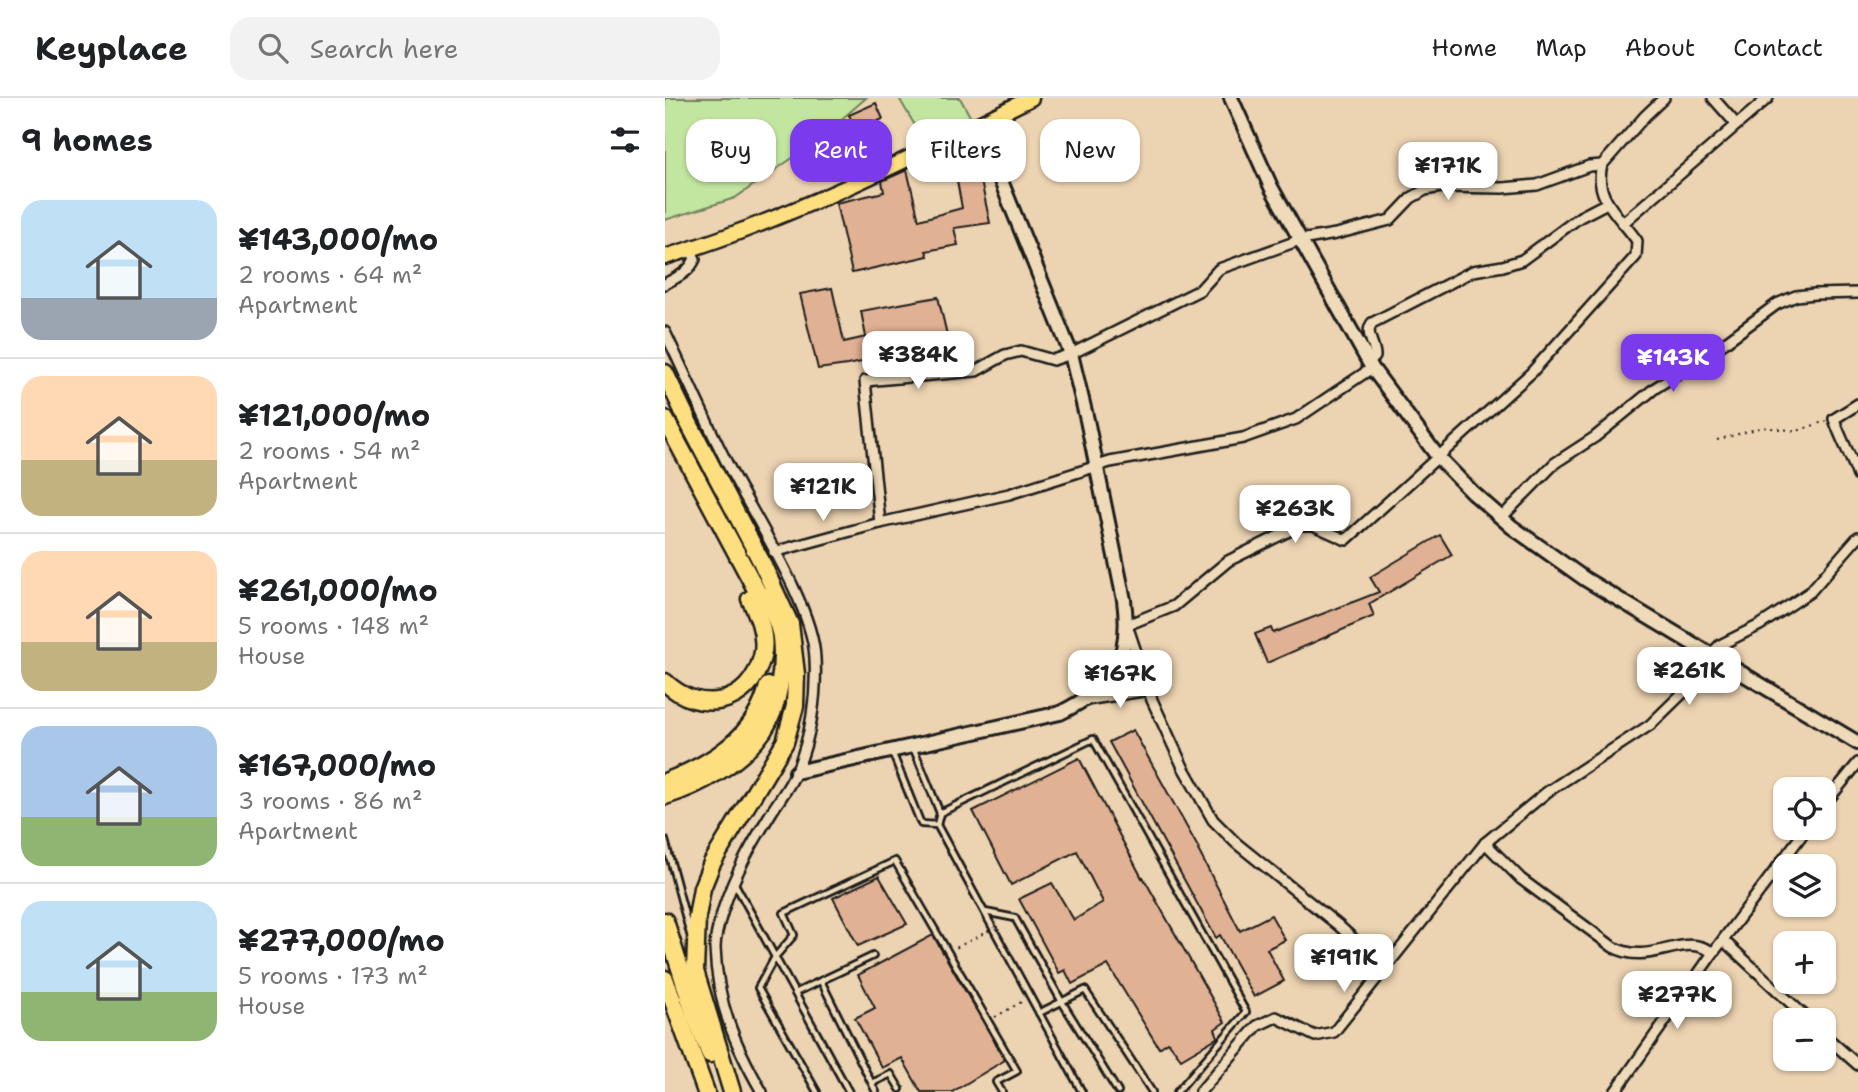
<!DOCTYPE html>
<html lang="en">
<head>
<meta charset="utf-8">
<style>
	body { margin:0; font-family:"Shantell Sans",sans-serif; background:#f2f2f2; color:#202124; height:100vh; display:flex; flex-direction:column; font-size:26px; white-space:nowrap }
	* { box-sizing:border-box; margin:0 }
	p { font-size:23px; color:#757577 }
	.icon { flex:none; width:38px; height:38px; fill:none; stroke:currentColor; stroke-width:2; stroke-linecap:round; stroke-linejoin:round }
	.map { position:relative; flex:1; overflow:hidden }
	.details { display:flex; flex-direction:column; background:#fff; width:665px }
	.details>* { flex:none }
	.guide { position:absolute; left:21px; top:21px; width:665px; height:63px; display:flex; gap:14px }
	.buttons { position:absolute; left:1108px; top:679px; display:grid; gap:14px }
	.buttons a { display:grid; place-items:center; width:63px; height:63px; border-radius:14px; background:#fff; box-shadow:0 2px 5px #0004; font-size:35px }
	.price { position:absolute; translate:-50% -60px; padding:0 16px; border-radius:14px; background:#fff; color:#222; font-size:23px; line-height:46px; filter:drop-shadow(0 2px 4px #0008) }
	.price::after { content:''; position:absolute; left:50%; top:42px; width:21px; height:16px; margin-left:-10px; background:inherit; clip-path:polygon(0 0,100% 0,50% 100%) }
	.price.selected { background:#7c3aed; color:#fff }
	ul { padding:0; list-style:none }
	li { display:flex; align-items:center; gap:21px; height:175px; padding:0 21px }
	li+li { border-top:2px solid #e0e0e0 }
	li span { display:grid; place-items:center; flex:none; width:196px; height:140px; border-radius:21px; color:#555 }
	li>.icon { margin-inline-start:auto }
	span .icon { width:84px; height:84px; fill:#fffc; stroke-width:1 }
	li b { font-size:30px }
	h2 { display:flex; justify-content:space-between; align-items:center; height:84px; padding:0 21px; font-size:30px }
	.chip { padding:0 24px; border-radius:21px; background:#fff; box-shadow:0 2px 5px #0004; font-size:24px; line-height:63px }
	.chip.selected { background:#7c3aed; color:#fff }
	header { display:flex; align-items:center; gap:42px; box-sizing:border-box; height:98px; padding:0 35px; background:#fff; border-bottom:2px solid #e0e0e0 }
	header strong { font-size:33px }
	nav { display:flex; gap:38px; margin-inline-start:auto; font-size:24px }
	.search { width:490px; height:63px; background:#f2f2f2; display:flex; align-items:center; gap:18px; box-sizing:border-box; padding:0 24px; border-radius:21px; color:#757577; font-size:26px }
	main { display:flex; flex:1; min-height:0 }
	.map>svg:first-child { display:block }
</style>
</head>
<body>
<header>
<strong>Keyplace</strong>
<div class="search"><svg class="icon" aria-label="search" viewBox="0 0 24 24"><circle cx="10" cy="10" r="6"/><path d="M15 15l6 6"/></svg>Search here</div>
<nav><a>Home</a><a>Map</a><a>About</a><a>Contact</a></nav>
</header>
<main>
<section class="details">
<h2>9 homes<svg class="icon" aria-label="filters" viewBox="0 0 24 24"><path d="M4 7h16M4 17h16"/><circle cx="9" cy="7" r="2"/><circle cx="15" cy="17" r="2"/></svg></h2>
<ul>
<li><span style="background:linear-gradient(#bfe0f5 70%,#9aa5b1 0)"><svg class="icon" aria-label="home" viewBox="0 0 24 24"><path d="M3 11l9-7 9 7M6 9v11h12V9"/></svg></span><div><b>¥143,000/mo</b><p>2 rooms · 64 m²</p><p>Apartment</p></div></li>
<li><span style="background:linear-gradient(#ffd9b3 60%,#c2b280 0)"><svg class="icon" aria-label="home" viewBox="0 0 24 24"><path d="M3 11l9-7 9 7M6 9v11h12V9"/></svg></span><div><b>¥121,000/mo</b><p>2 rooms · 54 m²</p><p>Apartment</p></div></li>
<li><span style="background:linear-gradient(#ffd9b3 65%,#c2b280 0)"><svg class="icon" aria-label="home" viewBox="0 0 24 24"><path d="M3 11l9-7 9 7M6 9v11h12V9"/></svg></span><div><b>¥261,000/mo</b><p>5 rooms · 148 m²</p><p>House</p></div></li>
<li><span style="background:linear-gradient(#a9c7e8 65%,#8fb573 0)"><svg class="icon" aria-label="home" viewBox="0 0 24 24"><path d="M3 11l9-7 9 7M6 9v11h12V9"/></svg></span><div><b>¥167,000/mo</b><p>3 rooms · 86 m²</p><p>Apartment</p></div></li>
<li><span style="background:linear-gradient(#bfe0f5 65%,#8fb573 0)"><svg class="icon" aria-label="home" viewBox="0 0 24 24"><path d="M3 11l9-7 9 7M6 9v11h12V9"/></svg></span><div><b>¥277,000/mo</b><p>5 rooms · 173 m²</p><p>House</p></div></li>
</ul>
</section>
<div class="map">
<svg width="1193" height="994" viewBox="0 0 1193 994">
	<rect width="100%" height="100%" fill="#ecd3b1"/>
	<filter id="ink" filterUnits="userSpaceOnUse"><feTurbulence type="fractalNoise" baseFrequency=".0143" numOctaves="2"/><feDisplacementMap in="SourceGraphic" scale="14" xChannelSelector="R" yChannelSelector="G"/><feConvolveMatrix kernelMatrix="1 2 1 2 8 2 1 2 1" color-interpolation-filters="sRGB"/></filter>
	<g filter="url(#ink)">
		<!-- green -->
		<g fill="#c2e69f" stroke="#6f815e" stroke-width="2">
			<path d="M0 0H201L149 45 70 100 0 122Z"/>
			<path d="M234 0H295L306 20 252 31Z"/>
		</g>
		<!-- building -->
		<g fill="#e1b193" stroke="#1c1c1c" stroke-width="2">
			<path d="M211 5 218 21 191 32 184 17Z"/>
			<path d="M310 55 325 125 289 130 293 147 261 153 263 158 187 175 171 105 219 94 217 83 242 72 254 122 297 110 291 77 283 78 282 66 288 58Z"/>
			<path d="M167 190 179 244 201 239 196 213 273 199 287 258 253 264 250 253 182 267 153 271 135 196Z"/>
			<path d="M775 437 787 457 704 506 709 518 602 565 590 536 606 530 608 535 714 494 705 479Z"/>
			<path d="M468 632 534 751 533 752 575 833 606 817 620 842 602 851 619 883 589 899 555 837 551 840 444 644Z"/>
			<path d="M414 660 477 780 478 779 560 924 550 931 553 939 516 961 503 944 494 950 443 867 407 886 400 872 394 875 354 801 387 785 409 822 438 804 412 753 346 787 308 713Z"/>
			<path d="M214 778 242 826 193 848 168 800Z"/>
			<path d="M268 837 340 962 287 994H256L237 960 217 970 190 920 210 910 193 877Z"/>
		</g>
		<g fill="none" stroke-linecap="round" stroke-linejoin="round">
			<defs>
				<g id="lane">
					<path d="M248 649 275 715 272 727"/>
					<path d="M227 654 256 726 272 727 417 994"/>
					<path d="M275 715 428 641 581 914 512 994"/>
					<path d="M0 742 25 836"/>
					<path d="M69 784 184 994"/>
					<path d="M320 814 350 820 397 904 453 994"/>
					<path d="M156 883 211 994"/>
					<path d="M130 895 208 858"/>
					<path d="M374 915 420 892 487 994"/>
					<path d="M207 985 226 976 235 991"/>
					<path d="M152 994 93 890 110 859 129 837 119 815 230 763 352 973 331 984 337 994"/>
				</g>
				<g id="street">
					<path d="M1048 0 1071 26"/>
					<path d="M958 125 1103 0"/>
					<path d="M0 186C13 178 23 176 30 161L26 152"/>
					<path d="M0 234C23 282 44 331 68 377 93 425 148 509 150 560 152 597 146 640 131 674 125 688 114 702 106 715 87 746 70 775 59 809 55 822 50 836 50 850 52 906 70 947 97 994"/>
					<path d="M703 264 710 259C711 247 699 236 707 225L808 173 838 168 857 162 915 119 942 105"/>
					<path d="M1193 306 1169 321C1176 342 1186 358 1193 378"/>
					<path d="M836 420 890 365 930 339 990 290 1047 254 1112 206 1131 198 1150 196 1193 195"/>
					<path d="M215 425 200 283 311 273 340 257 356 253 388 262 406 256 535 192 554 171 635 142 671 136 725 122 746 100 760 92 776 89 838 90 872 87 924 68 937 67"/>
					<path d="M109 454 215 425 344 396 445 364 578 340 631 321 707 270"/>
					<path d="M421 602 484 592"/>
					<path d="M1158 708 1193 665"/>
					<path d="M820 745 856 781 948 849C988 870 1017 832 1048 855"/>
					<path d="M1058 842 1144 922"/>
					<path d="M719 869 673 827 571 745 548 722 518 669 487 602 462 527 509 508 563 463 636 427H648L681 442 866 275 971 158 972 143C955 118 928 100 937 67L980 18 999 0"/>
					<path d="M1158 936 1193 967"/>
					<path d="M535 994 592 928 611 919 650 938 669 934 820 745 882 694 985 627 1026 587 1046 556 1055 547 1095 527 1145 494 1193 439"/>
					<path d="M950 994 1048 855 1142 730"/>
				</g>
				<g id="secondary">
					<path d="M566 0 606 89 707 270 773 359 807 394 847 429 920 481 1193 645"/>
					<path d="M131 674 395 615C448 589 467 563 459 502L422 322 406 256 313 26"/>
				</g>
				<path id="primary" d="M0 159C126 121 248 59 366 0"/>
				<g id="highway">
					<path d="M0 275 22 321"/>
					<path d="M18 314 96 463 125 526 131 576 130 608 120 644 47 765 37 790 32 819 30 873 67 994"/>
					<path d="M0 321 95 499 99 511"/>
					<path d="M0 584C34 617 85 608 97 559 102 540 94 518 85 501"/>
					<path d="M0 684C47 666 91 639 103 588"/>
					<path d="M0 698C36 687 76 664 98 633 115 608 119 568 116 539 114 525 106 511 102 498"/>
					<path d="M0 823 30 918 45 956"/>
					<path d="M0 881 41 994"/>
				</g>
			</defs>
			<!-- lane casing -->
			<use href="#lane" stroke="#1c1c1c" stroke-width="10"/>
			<!-- street casing -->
			<use href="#street" stroke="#1c1c1c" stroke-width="14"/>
			<!-- secondary casing -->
			<use href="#secondary" stroke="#1c1c1c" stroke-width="18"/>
			<!-- primary casing -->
			<use href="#primary" stroke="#1c1c1c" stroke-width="19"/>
			<!-- highway casing -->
			<use href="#highway" stroke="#1c1c1c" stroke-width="21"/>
			<!-- path -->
			<g stroke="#1c1c1c" stroke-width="2" stroke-dasharray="2 5" stroke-linecap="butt">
				<path d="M1052 342 1098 329 1132 333 1161 323"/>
				<path d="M330 919 358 903"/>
			</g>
			<!-- lane -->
			<use href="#lane" stroke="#efdbb9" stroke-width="4.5"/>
			<!-- street -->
			<use href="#street" stroke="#efdbb9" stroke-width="9"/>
			<!-- secondary -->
			<use href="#secondary" stroke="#efdbb9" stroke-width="12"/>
			<!-- primary -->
			<use href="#primary" stroke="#fedf80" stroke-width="14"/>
			<!-- highway -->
			<use href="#highway" stroke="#fedf80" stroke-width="16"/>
			<!-- path-bridge -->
			<path stroke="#1c1c1c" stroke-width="2" stroke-dasharray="2 5" stroke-linecap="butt" d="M279 856 329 830"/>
		</g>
	</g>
</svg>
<div class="buttons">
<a><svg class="icon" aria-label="locate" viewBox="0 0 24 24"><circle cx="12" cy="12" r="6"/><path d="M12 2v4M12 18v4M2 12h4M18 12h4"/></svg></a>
<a><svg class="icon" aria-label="layers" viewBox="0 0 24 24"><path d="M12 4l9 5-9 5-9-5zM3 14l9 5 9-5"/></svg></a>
<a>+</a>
<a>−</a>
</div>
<b class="price" style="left:783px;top:104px">¥171K</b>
<b class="price" style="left:253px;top:293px">¥384K</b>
<b class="price selected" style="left:1008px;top:296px">¥143K</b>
<b class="price" style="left:158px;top:425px">¥121K</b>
<b class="price" style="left:630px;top:447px">¥263K</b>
<b class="price" style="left:1024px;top:609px">¥261K</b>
<b class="price" style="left:455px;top:612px">¥167K</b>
<b class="price" style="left:679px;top:896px">¥191K</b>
<b class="price" style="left:1012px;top:933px">¥277K</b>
<div class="guide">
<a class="chip">Buy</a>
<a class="chip selected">Rent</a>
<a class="chip">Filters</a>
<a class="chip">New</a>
</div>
</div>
</main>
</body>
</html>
